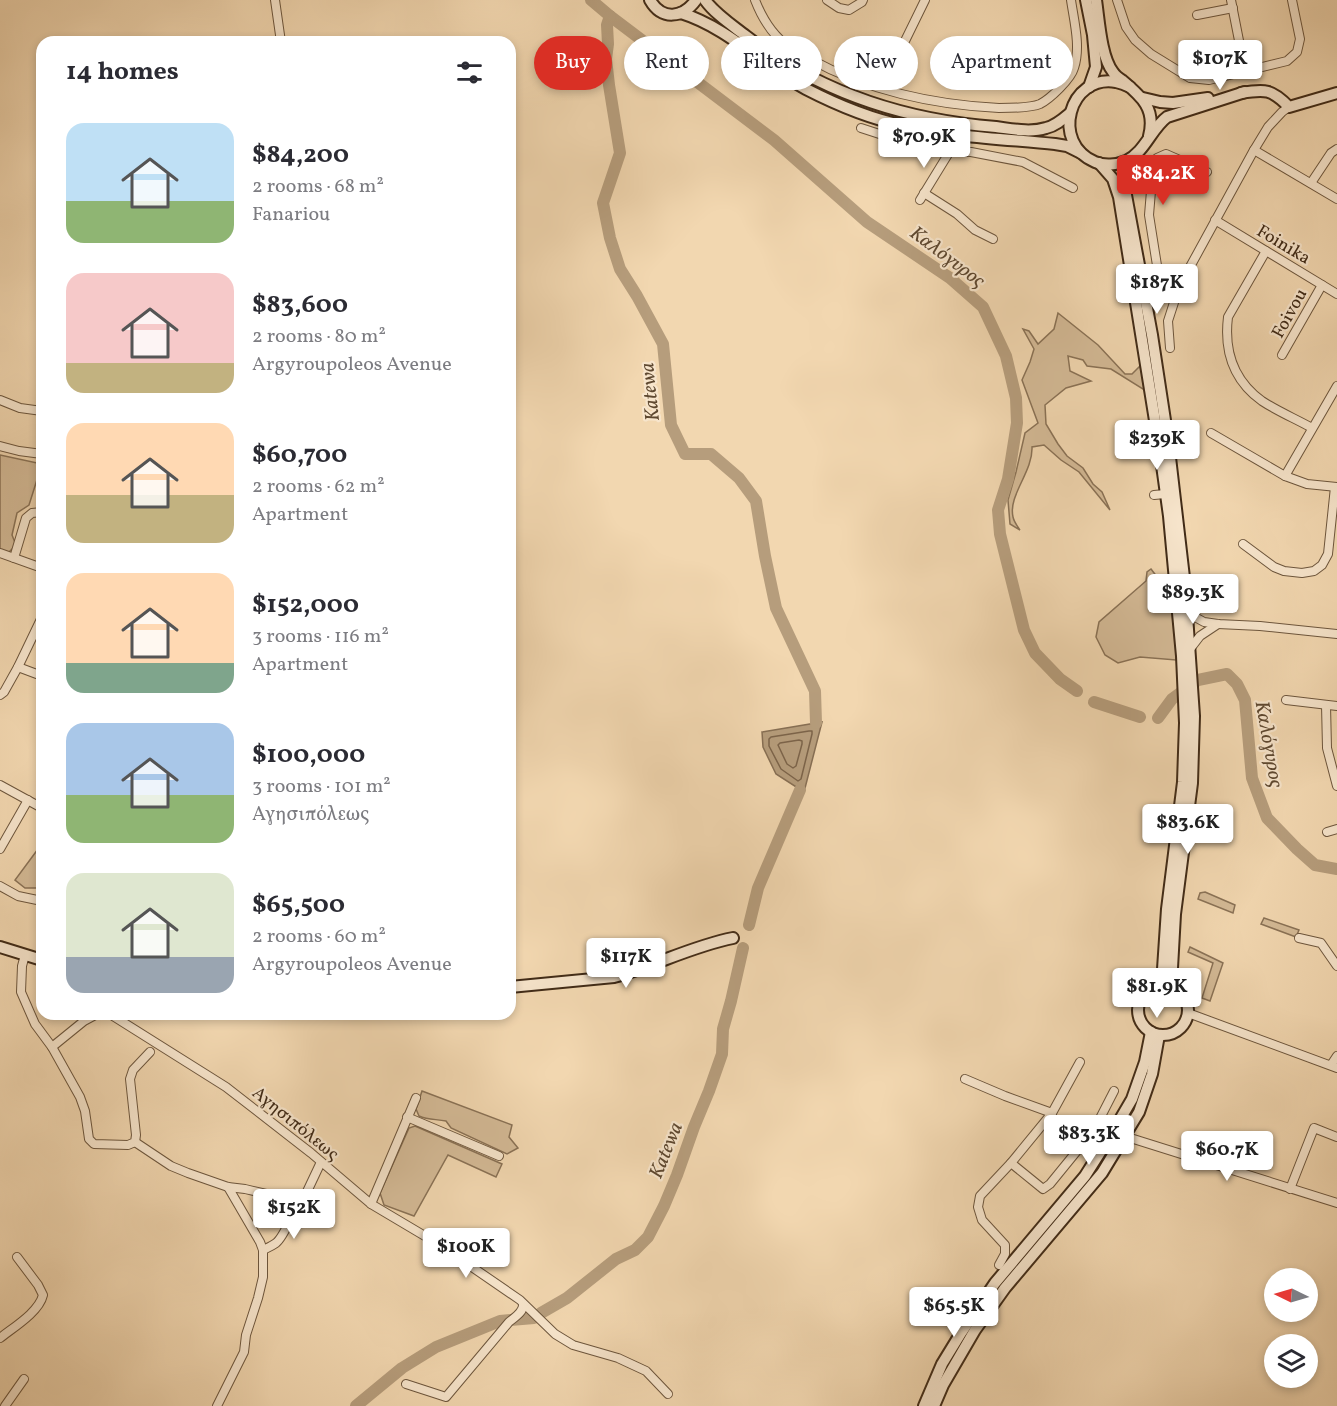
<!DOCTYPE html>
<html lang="en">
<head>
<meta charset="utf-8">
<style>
	body { margin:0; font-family:Vollkorn,serif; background:#f2f2f3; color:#2b2b33; height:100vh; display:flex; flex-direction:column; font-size:22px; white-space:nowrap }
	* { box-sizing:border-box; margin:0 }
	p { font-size:20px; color:#7c7c81 }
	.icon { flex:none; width:33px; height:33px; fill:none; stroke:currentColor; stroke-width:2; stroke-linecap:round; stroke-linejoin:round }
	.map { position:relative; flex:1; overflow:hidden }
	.side { position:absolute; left:36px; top:36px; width:480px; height:984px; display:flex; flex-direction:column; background:#fff; border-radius:18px; box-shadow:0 3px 9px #0003 }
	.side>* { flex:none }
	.banner { position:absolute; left:534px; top:36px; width:570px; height:54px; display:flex; gap:12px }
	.needle { width:39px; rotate:275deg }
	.controls { position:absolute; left:1264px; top:1268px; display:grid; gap:12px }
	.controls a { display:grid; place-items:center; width:54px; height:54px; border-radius:50%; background:#fff; box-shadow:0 3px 9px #0003; font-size:30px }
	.price { position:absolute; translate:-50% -51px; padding:0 14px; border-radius:6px; background:#fff; color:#222; font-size:20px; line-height:39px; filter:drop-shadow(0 2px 3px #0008) }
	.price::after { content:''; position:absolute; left:50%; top:36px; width:18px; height:14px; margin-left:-9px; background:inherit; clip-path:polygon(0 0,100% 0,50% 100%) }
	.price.on { background:#d93025; color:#fff }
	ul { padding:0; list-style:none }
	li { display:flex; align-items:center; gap:18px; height:150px; padding:0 30px }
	li span { display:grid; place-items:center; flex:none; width:168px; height:120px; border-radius:18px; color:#555 }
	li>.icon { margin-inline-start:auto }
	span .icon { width:72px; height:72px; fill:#fffc; stroke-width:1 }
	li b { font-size:26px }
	h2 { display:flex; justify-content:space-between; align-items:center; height:72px; padding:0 30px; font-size:26px }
	.chip { padding:0 21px; border-radius:27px; background:#fff; box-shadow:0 3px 9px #0003; font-size:21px; line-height:54px }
	.chip.on { background:#d93025; color:#fff }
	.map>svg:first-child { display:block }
</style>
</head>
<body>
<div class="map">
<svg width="1337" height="1406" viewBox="0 0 1337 1406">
	<rect width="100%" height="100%" fill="#f2d7b0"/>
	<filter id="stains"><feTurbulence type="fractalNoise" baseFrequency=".00333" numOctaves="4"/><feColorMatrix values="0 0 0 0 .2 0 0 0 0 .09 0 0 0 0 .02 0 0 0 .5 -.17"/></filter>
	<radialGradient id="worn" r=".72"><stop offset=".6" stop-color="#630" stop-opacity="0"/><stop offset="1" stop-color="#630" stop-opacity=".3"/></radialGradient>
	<!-- green -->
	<g fill="#d4ba96" stroke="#8a7256" stroke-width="1.5">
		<path d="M1058 313 1098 345 1125 374H1132L1140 366 1146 391 1111 369 1087 366 1083 360 1068 356 1070 371 1091 381 1066 388 1045 405 1046 424 1058 444 1067 456 1083 468 1093 484 1102 492 1110 510 1079 472 1061 460 1044 445 1032 447C1033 472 1008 495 1013 517 1014 522 1018 527 1020 530L1010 524 1008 500 1016 472 1025 433 1038 423 1022 380 1030 362 1034 349 1023 329 1029 331 1038 344 1054 329Z"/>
		<path d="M0 455 42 464 29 505 17 513 12 535 16 545 8 553 0 550Z"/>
		<path d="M1151 569 1170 594H1172L1175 624 1176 660 1140 657 1118 663 1105 655 1096 637 1099 622 1146 581 1147 572Z"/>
		<path d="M41 845 42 846V888H25L15 880Z"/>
		<path d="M1205 892 1235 905 1233 913 1198 899 1200 893Z"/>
		<path d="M1264 918 1299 930 1296 937 1261 924Z"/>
		<path d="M1190 947 1223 963 1210 1001 1202 998 1213 963 1188 952Z"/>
		<path d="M422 1091 512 1125 509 1137 518 1148 507 1154 451 1128 446 1121C436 1119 428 1120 419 1116L416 1109Z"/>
		<path d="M415 1126 502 1164 496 1177 448 1155 414 1216 384 1205 380 1193 409 1128Z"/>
	</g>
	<!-- water -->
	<path fill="#b69d7c" stroke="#876f54" stroke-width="1.5" d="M822 722 804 792 776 774 763 747 762 732Z"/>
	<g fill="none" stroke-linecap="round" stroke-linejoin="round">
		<!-- shore -->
		<g stroke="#7c644a" stroke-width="1.5">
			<path d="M809 731H812V734L801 779 798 781 781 769 769 746V739L771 737Z"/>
			<path d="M799 740 802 741V744L796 766 793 768 787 764 778 745 780 743Z"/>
		</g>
		<!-- river -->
		<g stroke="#b69d7c" stroke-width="12">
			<path d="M591 0 610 16 774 140 867 222 950 278 983 307 1006 356 1016 398 1017 423 1008 479 998 510 1000 534 1024 630 1035 653 1060 679 1077 691"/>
			<path d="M610 16 607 25 608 44 606 59 609 85 620 153 603 203 610 238 620 269 637 296 663 344 671 425 685 454H711L739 478 756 501 765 556 776 608 815 691 816 723"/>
			<path d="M1094 702 1140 717"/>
			<path d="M1158 718 1172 699 1198 680 1227 674 1237 684 1245 700 1252 778 1267 818 1297 849 1315 865 1337 869"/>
			<path d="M749 925 758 888 800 790"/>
			<path d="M541 1313 567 1298 616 1259 635 1250 648 1237 664 1206 677 1175 694 1127 709 1091 722 1054 723 1029 731 1001 743 948"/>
			<path d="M356 1406 402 1368 436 1347 500 1321 534 1318"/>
		</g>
		<defs>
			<g id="street">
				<path d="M275 0 281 42"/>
				<path d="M755 0C762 18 773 36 789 47 796 52 803 55 810 59 866 90 934 105 999 108 1009 108 1031 108 1040 104 1050 99 1071 79 1074 68 1081 47 1074 21 1071 0"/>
				<path d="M827 0 839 8 849 10 862 2 863 0"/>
				<path d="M1117 0 1126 27 1135 40 1151 54 1190 78 1209 80 1287 61 1297 52 1300 39 1292 0"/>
				<path d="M1231 0 1245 71"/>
				<path d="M1197 15 1233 8"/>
				<path d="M882 88 925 0"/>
				<path d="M861 128 904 142 950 151 971 152 1023 162 1073 188"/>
				<path d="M1254 150 1337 199"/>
				<path d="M1311 183 1331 153 1337 149"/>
				<path d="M924 193 957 214 975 230 993 239"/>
				<path d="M920 200 950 151"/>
				<path d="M1215 220 1337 294"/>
				<path d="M1266 251 1228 317C1224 350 1233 380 1262 401 1277 411 1296 419 1312 428"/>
				<path d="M1179 287 1168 288 1159 278 1149 215 1152 179 1157 158 1166 154 1207 172"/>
				<path d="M1170 348 1168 321 1179 287 1254 150 1268 127 1282 112 1289 107"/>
				<path d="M1282 355 1322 285"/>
				<path d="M0 400 20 408 42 411"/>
				<path d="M1211 433 1285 476 1307 484 1337 487"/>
				<path d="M0 446 19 451 42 454"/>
				<path d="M1285 476 1337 386"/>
				<path d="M1154 495 1165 494"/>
				<path d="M1243 544 1274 567 1284 571 1302 573 1314 571 1322 565 1328 554 1335 487"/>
				<path d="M0 553 42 568"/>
				<path d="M14 558 26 518 32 513 42 512"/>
				<path d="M1187 606 1195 617 1204 622 1218 624 1260 626 1337 634"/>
				<path d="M1190 649 1200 636 1218 624"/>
				<path d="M18 667 42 676"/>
				<path d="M0 695 4 692 18 667 42 617"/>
				<path d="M1286 700 1337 706"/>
				<path d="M1326 705 1327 748 1337 786"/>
				<path d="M0 785 42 808"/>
				<path d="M1327 832 1337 829"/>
				<path d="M0 849 28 800"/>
				<path d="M0 886 18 896 42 901"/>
				<path d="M1299 938 1321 943 1337 966"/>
				<path d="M25 955 22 966 21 992 35 1024 52 1047 80 1097 85 1111 89 1139 94 1144 128 1145 135 1142 136 1135 130 1079 133 1070 150 1052"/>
				<path d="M1188 1013 1337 1068"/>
				<path d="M110 1014 226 1087 311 1153 371 1204 440 1245 520 1300 555 1334 573 1345 618 1358 646 1371 668 1394"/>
				<path d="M52 1047 84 1021 97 1014"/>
				<path d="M1331 1065 1337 1056"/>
				<path d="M965 1079 1005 1096 1052 1113"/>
				<path d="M407 1117 499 1156"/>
				<path d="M1124 1136 1337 1203"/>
				<path d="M135 1142 171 1166 188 1173 228 1187 245 1189 280 1197 292 1203H299L304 1198 321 1162"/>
				<path d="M1011 1163 1043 1189 1050 1184 1094 1130 1114 1091"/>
				<path d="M1290 1189 1314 1128 1337 1137"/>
				<path d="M371 1204 416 1098"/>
				<path d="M263 1250C267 1248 272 1246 276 1243 285 1236 292 1213 299 1203"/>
				<path d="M999 1265 1005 1254V1245L982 1220 978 1207 980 1196 1011 1163 1052 1113 1080 1062"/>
				<path d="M0 1338C14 1327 39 1312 43 1295L38 1285 17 1257"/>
				<path d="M406 1384 446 1397 509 1322C515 1317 524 1312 523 1304"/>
				<path d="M5 1406 24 1379"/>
				<path d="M217 1406 244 1352 246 1335 258 1298 263 1277V1250L260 1242 228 1187"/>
			</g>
			<g id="secondary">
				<path d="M650 0C662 21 683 18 696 0"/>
				<path d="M705 0C715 14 732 25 746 36 819 92 904 120 996 127 1012 129 1030 133 1046 128 1055 126 1062 120 1069 114"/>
				<path d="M1086 0 1093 35 1096 67 1089 87"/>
				<path d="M1096 0C1099 20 1101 57 1113 72 1115 76 1120 79 1123 81 1142 97 1156 109 1149 136"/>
				<path d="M681 13C729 28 763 66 806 89 837 105 871 119 905 126 954 137 1005 139 1055 144L1067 146 1081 153"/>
				<path d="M1130 87C1126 85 1121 83 1116 82 1069 74 1050 143 1095 162 1104 166 1117 165 1126 161 1145 152 1151 129 1167 117L1245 92"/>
				<path d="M1241 93C1265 89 1272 89 1289 107L1337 93"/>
				<path d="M1143 98 1160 102 1173 103 1208 98"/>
				<path d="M1135 156C1127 169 1126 180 1126 195L1152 335 1168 440 1185 586 1194 716 1192 783 1175 914 1171 986"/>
				<path d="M1099 163 1113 179 1119 197 1161 458 1169 516 1182 656 1185 723 1183 782 1167 909 1162 984"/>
				<path d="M0 947 42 960"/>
				<circle cx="1163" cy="1010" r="25"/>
				<path d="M510 987 614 977C655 966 692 946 733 938"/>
				<path d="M924 1406 942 1364 961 1333 995 1283 1085 1176 1111 1135 1132 1099 1145 1062 1151 1032"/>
				<path d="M934 1406 943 1385 975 1330 1005 1288 1102 1173 1139 1112 1152 1074 1159 1035"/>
			</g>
		</defs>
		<!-- street casing -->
		<use href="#street" stroke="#6d563d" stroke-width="10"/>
		<!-- secondary casing -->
		<use href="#secondary" stroke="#412b17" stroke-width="14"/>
		<!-- street -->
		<use href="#street" stroke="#f7e5cc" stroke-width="8"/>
		<!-- secondary -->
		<use href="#secondary" stroke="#f7e5cc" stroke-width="10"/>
	</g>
	<g text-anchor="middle" stroke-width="4.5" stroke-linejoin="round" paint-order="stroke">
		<!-- street labels -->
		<g font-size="18" fill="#412b17" stroke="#f7e5cc">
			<text transform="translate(1284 244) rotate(31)" y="6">Foinika</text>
			<text transform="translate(1289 313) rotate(-61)" y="6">Foivou</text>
			<text transform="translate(296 1123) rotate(39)" y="6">Αγησιπόλεως</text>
		</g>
		<!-- water labels -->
		<g font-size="20" font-style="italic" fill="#5e4830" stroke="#f7e5cc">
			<text transform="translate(948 256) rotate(37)" y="7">Καλόγυρος</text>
			<text transform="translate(649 392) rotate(-96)" y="7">Katewa</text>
			<text transform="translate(1270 744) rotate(80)" y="7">Καλόγυρος</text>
			<text transform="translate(665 1150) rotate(-68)" y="7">Katewa</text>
		</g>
	</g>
	<rect width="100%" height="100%" filter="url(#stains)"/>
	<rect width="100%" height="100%" fill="url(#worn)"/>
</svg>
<div class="controls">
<a><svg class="needle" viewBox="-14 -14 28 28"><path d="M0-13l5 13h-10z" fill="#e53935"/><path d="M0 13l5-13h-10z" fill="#7c7c81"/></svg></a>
<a><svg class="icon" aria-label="layers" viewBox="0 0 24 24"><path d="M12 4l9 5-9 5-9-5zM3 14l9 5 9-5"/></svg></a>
</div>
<b class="price" style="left:1220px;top:91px">$107K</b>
<b class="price" style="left:924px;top:169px">$70.9K</b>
<b class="price on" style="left:1163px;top:206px">$84.2K</b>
<b class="price" style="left:1157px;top:315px">$187K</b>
<b class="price" style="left:1157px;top:471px">$239K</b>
<b class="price" style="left:1193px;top:625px">$89.3K</b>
<b class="price" style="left:1188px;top:855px">$83.6K</b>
<b class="price" style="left:626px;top:989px">$117K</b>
<b class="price" style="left:1157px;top:1019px">$81.9K</b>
<b class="price" style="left:1089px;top:1166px">$83.3K</b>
<b class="price" style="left:1227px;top:1182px">$60.7K</b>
<b class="price" style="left:294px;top:1240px">$152K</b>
<b class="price" style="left:466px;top:1279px">$100K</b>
<b class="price" style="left:954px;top:1338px">$65.5K</b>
<div class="banner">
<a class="chip on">Buy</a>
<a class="chip">Rent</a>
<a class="chip">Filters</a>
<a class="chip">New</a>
<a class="chip">Apartment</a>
</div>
<section class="side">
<h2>14 homes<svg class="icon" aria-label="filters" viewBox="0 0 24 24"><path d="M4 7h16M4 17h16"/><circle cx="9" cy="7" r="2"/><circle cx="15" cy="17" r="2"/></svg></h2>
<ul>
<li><span style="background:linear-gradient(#bfe0f5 65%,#8fb573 0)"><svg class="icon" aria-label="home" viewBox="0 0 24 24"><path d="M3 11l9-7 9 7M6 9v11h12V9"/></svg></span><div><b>$84,200</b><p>2 rooms · 68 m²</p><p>Fanariou</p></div></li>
<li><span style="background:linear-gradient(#f6c9c9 75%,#c2b280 0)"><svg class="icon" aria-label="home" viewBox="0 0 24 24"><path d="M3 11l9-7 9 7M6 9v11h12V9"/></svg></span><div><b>$83,600</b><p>2 rooms · 80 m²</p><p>Argyroupoleos Avenue</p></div></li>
<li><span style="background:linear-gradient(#ffd9b3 60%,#c2b280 0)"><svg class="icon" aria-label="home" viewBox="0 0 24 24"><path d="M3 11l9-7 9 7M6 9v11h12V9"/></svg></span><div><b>$60,700</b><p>2 rooms · 62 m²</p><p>Apartment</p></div></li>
<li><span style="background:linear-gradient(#ffd9b3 75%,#7fa58c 0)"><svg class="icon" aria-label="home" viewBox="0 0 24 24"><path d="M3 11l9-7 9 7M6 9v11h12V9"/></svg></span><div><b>$152,000</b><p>3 rooms · 116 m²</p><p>Apartment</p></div></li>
<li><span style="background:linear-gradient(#a9c7e8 60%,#8fb573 0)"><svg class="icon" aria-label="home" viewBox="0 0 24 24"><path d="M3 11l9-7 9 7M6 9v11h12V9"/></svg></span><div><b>$100,000</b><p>3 rooms · 101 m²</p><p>Αγησιπόλεως</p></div></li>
<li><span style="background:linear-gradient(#dfe7d0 70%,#9aa5b1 0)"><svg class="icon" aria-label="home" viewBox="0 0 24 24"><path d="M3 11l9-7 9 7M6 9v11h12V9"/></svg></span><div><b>$65,500</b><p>2 rooms · 60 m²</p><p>Argyroupoleos Avenue</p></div></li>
</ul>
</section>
</div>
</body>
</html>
